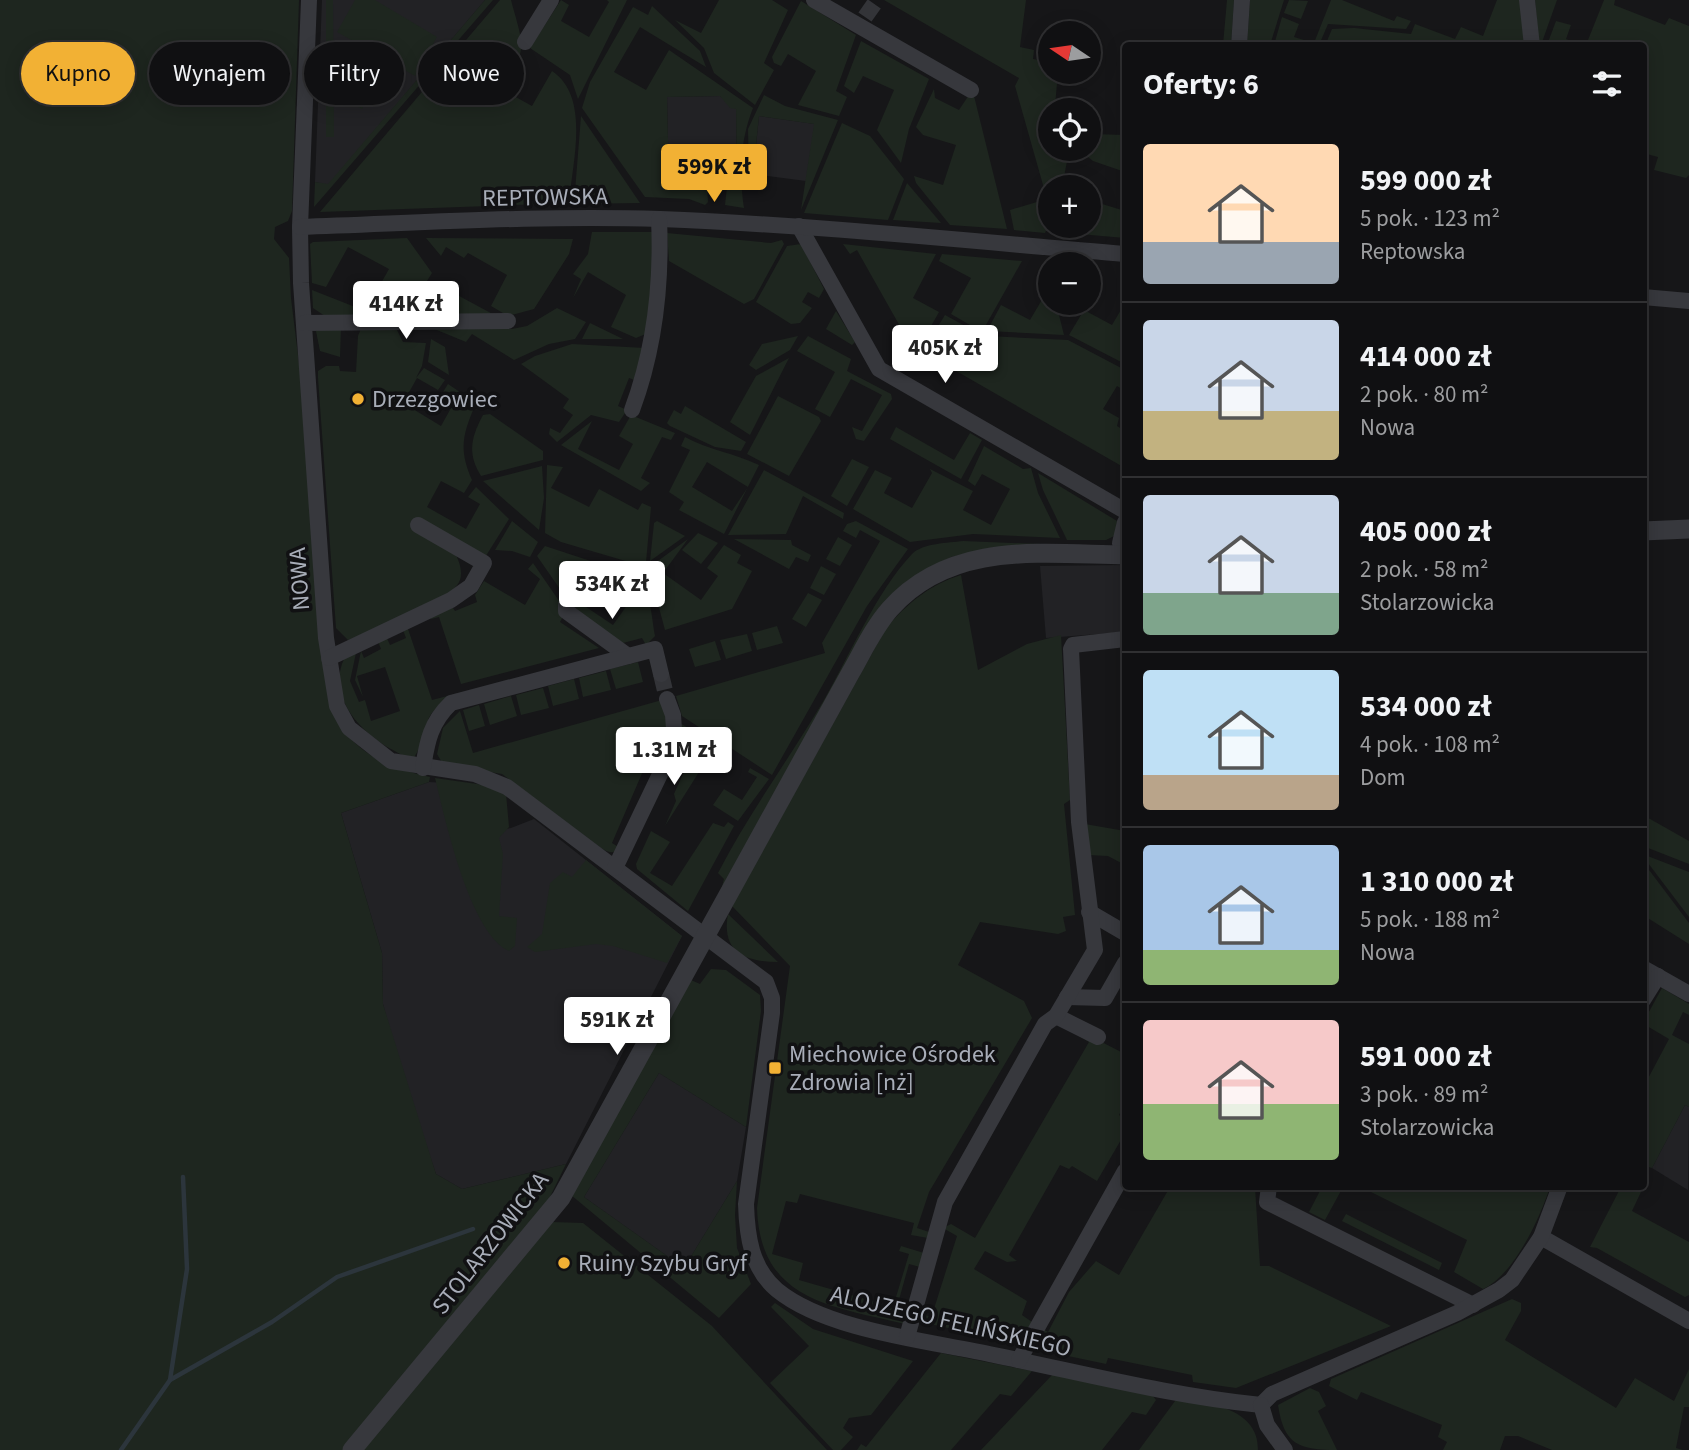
<!DOCTYPE html>
<html lang="pl">
<head>
<meta charset="utf-8">
<style>
	body { margin:0; font-family:"Source Sans 3",sans-serif; background:#1e1e20; color:#f1f3f6; height:100vh; display:flex; flex-direction:column; font-size:26px; white-space:nowrap }
	* { box-sizing:border-box; margin:0 }
	p { font-size:23px; color:#9c9d9f }
	.icon { flex:none; width:38px; height:38px; fill:none; stroke:currentColor; stroke-width:2; stroke-linecap:round; stroke-linejoin:round }
	.map { position:relative; flex:1; overflow:hidden }
	.details { position:absolute; left:1122px; top:42px; width:525px; height:1148px; display:flex; flex-direction:column; background:#101012; border-radius:7px; box-shadow:0 4px 18px #0003,0 0 0 2px #303032 }
	.details>* { flex:none }
	.top-card { position:absolute; left:21px; top:42px; width:665px; height:63px; display:flex; gap:14px }
	.needle { width:46px; rotate:283deg }
	.tools { position:absolute; left:1038px; top:21px; display:grid; gap:14px }
	.tools a { display:grid; place-items:center; width:63px; height:63px; border-radius:50%; background:#101012; box-shadow:0 4px 18px #0003,0 0 0 2px #303032; font-size:35px }
	.price { position:absolute; translate:-50% -60px; padding:0 16px; border-radius:7px; background:#fff; color:#222; font-size:23px; line-height:46px; filter:drop-shadow(0 2px 4px #0008) }
	.price::after { content:''; position:absolute; left:50%; top:42px; width:21px; height:16px; margin-left:-10px; background:inherit; clip-path:polygon(0 0,100% 0,50% 100%) }
	.price.current { background:#f2b134; color:#111 }
	ul { padding:0; list-style:none }
	li { display:flex; align-items:center; gap:21px; height:175px; padding:0 21px }
	li+li { border-top:2px solid #303032 }
	li span { display:grid; place-items:center; flex:none; width:196px; height:140px; border-radius:7px; color:#555 }
	li>.icon { margin-inline-start:auto }
	span .icon { width:84px; height:84px; fill:#fffc; stroke-width:1 }
	li b { font-size:30px }
	h2 { display:flex; justify-content:space-between; align-items:center; height:84px; padding:0 21px; font-size:30px }
	.pill { padding:0 24px; border-radius:32px; background:#101012; box-shadow:0 4px 18px #0003,0 0 0 2px #303032; font-size:24px; line-height:63px }
	.pill.current { background:#f2b134; color:#111 }
	.map>svg:first-child { display:block }
</style>
</head>
<body>
<div class="map">
<svg width="1689" height="1450" viewBox="0 0 1689 1450">
	<rect width="100%" height="100%" fill="#161618"/>
	<!-- built -->
	<g fill="#222225">
		<path d="M322 0H485L328 185 315 182Z"/>
		<path d="M720 96 736 109 737 185 707 187 701 186V183L669 182 667 97Z"/>
		<path d="M759 116 815 124 806 181 753 174Z"/>
		<path d="M1125 565V632L1046 638 1040 566Z"/>
		<path d="M429 782 462 784 473 835 511 828 534 819 682 936 566 1164 462 1189 436 1174 400 1067 383 1004 382 953 341 813Z"/>
		<path d="M659 1073 746 1127 737 1181 684 1268 584 1197Z"/>
		<path d="M1685 1105 1689 1107 1688 1190 1652 1168Z"/>
	</g>
	<!-- green -->
	<g fill="#1e261f" fill-rule="evenodd">
		<path d="M0 0H299L292 211 288 221 275 227 274 239 289 258 291 298 344 732C369 760 395 769 430 777L429 782 341 813 382 953 383 1004 436 1174 462 1189 566 1164 548 1201 552 1222 583 1223 712 1326 827 1450H0Z"/>
		<path d="M326 0H333L334 137H326Z"/>
		<path d="M355 0H375L437 37 415 76 337 32Z"/>
		<path d="M485 0H493L314 207 315 182 328 184Z"/>
		<path d="M500 0H511C524 49 528 45 503 90L532 106 552 71C591 97 572 163 569 203L320 212Z"/>
		<path d="M561 0 569 5 561 21 589 37 609 2 607 0H627L578 99 570 75 530 48Z"/>
		<path d="M719 0H772L788 10 764 63 774 70 755 105 714 73 704 48 675 20 701 33Z"/>
		<path d="M884 0H1026L1020 47 1034 50 1033 59 1048 62 1050 58V72H1058L1055 106 1069 110H1050V149H1069V151L1062 187H1050V222L1045 233 1014 230 1010 210 1047 199 1015 86 1019 78Z"/>
		<path d="M1227 0H1234L1231 45H1223Z"/>
		<path d="M1250 0H1284L1270 45H1247Z"/>
		<path d="M1289 0 1308 1 1301 19 1284 13Z"/>
		<path d="M1331 0H1342L1394 21 1397 16 1411 21 1406 29 1328 24 1319 45H1274L1282 17 1299 24 1294 37 1314 43Z"/>
		<path d="M1497 0H1521L1525 45 1325 46 1332 29 1354 28 1411 34 1415 24 1455 39 1461 27 1483 36Z"/>
		<path d="M1535 0H1557L1541 45H1539Z"/>
		<path d="M1604 0H1615L1614 5 1665 25 1669 18 1689 26V175L1686 178 1654 170 1658 157 1643 153V46L1586 45Z"/>
		<path d="M801 1 856 35 836 91 847 97 839 116 798 105 816 71 788 54 781 66 774 63 772 57Z"/>
		<path d="M652 6 700 51 706 67 640 27 614 72 646 90 669 50 753 108C740 141 739 173 744 208L725 205 727 187 737 185 736 109 730 108 720 96 667 97 669 182 702 183V186L707 187 708 202 705 205 689 199 645 197 582 108 590 82 633 7 648 15Z"/>
		<path d="M1556 21 1571 25 1566 39 1583 45H1547Z"/>
		<path d="M861 41 929 79 909 129 901 163 877 130 894 90 863 76 854 93 844 86Z"/>
		<path d="M361 56 383 69 362 109 337 95Z"/>
		<path d="M934 89 935 98 959 110 971 92 974 96 1007 229 950 225 916 183 914 176 943 185 956 145 923 135 916 127Z"/>
		<path d="M764 95 785 106 838 120 801 210 814 124 759 116 753 174H749L748 129Z"/>
		<path d="M581 116 640 203 574 204Z"/>
		<path d="M842 123 870 136 904 179 888 220 804 213Z"/>
		<path d="M1092 134 1125 135V172L1093 161 1087 156Z"/>
		<path d="M907 183 941 223 893 220Z"/>
		<path d="M1089 200 1125 211V238L1079 234 1074 226H1088Z"/>
		<path d="M592 232H655L648 333 636 338 611 327 626 295 588 272 573 298 581 279 573 274 588 254Z"/>
		<path d="M667 233 771 243 782 240 784 244 754 299 744 304 669 261Z"/>
		<path d="M407 238 432 273 403 319 356 298 361 287 375 294 389 269 348 247 326 287 312 283 310 244 313 242Z"/>
		<path d="M426 238 573 239 569 254 534 309 508 316 491 306 507 275 468 253 464 258 446 247 441 256Z"/>
		<path d="M801 244 824 289 819 298 808 292 802 302 812 308 800 323 791 324 756 302 787 246Z"/>
		<path d="M843 244 936 254 913 298 939 312 918 349 910 344 857 250 850 254Z"/>
		<path d="M942 254 1022 261 982 332 951 314 971 278 939 261Z"/>
		<path d="M1050 286V303H1056L1064 335 987 331 1001 305 1030 320Z"/>
		<path d="M312 290 378 316H325L313 308Z"/>
		<path d="M448 290 500 318 431 317Z"/>
		<path d="M1125 303V364L1069 335 1084 310 1112 325Z"/>
		<path d="M557 308 586 322 575 339 549 344 514 360 472 334 466 342 432 328 512 329 527 326Z"/>
		<path d="M836 311 855 342 852 345 826 329Z"/>
		<path d="M945 315 978 333 929 341Z"/>
		<path d="M590 323 623 339H582Z"/>
		<path d="M341 326 340 357 320 351 316 331Z"/>
		<path d="M362 326 396 328 403 342 426 343 422 366 416 378 424 368 445 380 438 390 417 378 403 403 441 426 455 401 443 392 448 384 476 403C463 434 458 448 472 480L464 493 441 481 427 507 466 529 480 504 468 497 476 487 509 519 484 559 455 553C459 561 463 571 460 580 452 602 371 634 348 640L336 628 318 378V371L326 366H339L340 371 356 372 358 336Z"/>
		<path d="M798 336 790 350 756 370 749 365 762 344Z"/>
		<path d="M808 336 851 359 847 371 891 394 892 399 864 441 856 439 852 427 862 431 882 395 851 379 830 417 815 409 835 372 797 351Z"/>
		<path d="M987 336 1068 340 1125 370 1122 389 1117 386 1103 409 1119 418 1117 426 1125 431V468L923 352 927 345Z"/>
		<path d="M431 339 445 347 449 375 428 362Z"/>
		<path d="M572 344 645 348 637 381 629 378 618 406 627 410 619 422 591 415 557 442 549 434 550 428 560 433 573 415 563 408 569 399 521 364 535 356Z"/>
		<path d="M789 358 750 435 730 422 756 376Z"/>
		<path d="M778 396 819 417 821 421 789 476 747 454Z"/>
		<path d="M685 406 746 442 741 451 715 447 670 426 667 423 674 410 681 414Z"/>
		<path d="M490 414 543 451V460L481 476C467 454 471 437 483 415Z"/>
		<path d="M631 415 675 433 671 440 662 437 641 478 650 483 641 491 561 445 592 421 578 449 619 470 633 444 619 436Z"/>
		<path d="M896 427 954 460 970 433 982 440 961 479 890 439Z"/>
		<path d="M685 437C709 450 734 453 759 465L724 534 679 510 684 502 669 492 690 450 681 446ZM707 462 748 487 732 511 692 487Z"/>
		<path d="M984 446 1023 469 1031 468 1038 493 1060 538 973 534 910 542 853 509 875 470 892 478 884 493 912 508 932 473 930 469 973 491 963 510 991 525 1010 489 982 474 975 486 968 481Z"/>
		<path d="M852 459 869 467 847 506 831 496Z"/>
		<path d="M547 465 563 467 551 488 589 507 599 489 638 510 642 503 651 507 646 562 639 565 561 542 545 533Z"/>
		<path d="M542 466 544 498 539 530 483 481Z"/>
		<path d="M764 470 844 513 843 519 803 496 786 534 728 535Z"/>
		<path d="M1038 473 1117 521 1116 535 1106 540H1067L1043 490Z"/>
		<path d="M512 521 538 542 530 557 512 551 495 550Z"/>
		<path d="M657 521 685 536 650 561 654 523Z"/>
		<path d="M856 521 908 549 867 606 772 775 682 716 676 696 825 653 822 643 880 541 860 530 856 538 843 531 847 524Z"/>
		<path d="M698 533 718 543 701 564 682 550Z"/>
		<path d="M838 537 852 545 840 566 826 559Z"/>
		<path d="M688 539 663 573 701 600 718 576 707 568 724 545 741 555 737 563 752 571 732 609 665 630 651 578V566Z"/>
		<path d="M734 539 791 540 792 545 811 555 808 562 796 557 789 569Z"/>
		<path d="M963 541 1065 545 990 548 951 557 907 581 720 894 724 879 718 873C749 813 789 759 824 700 850 655 876 592 912 554 923 543 948 543 963 541Z"/>
		<path d="M545 546 621 571 623 574 617 579 594 569 590 572 569 602 537 556Z"/>
		<path d="M533 563 566 611 560 622 599 648 461 684 439 617 431 619V614L451 605 455 611 477 602 475 595 484 581 525 605 540 579 528 569Z"/>
		<path d="M821 566 836 574 824 595 810 588Z"/>
		<path d="M629 574C651 583 651 614 655 636L646 645 642 638 623 643 572 609 577 601 613 625 630 601 616 591Z"/>
		<path d="M961 575 978 670 1027 644 1061 635 1070 800 1064 804 1075 915 1063 917 1066 931 1058 934 980 922 958 965 1024 1001 1032 1018 929 1192 917 1228 929 1232 928 1238 911 1235 914 1223 800 1194 797 1203 786 1201 772 1254 803 1263 799 1280 893 1307 909 1254 899 1251 901 1246 924 1253 920 1267 909 1264 895 1314 907 1317 905 1324C831 1306 760 1301 757 1208L790 966 732 906 886 628C908 603 929 585 961 575Z"/>
		<path d="M808 593 822 600 806 627 792 619Z"/>
		<path d="M417 623 408 629 432 700 463 692 464 695C413 713 436 723 414 758 406 758 400 754 393 750 362 734 325 696 345 657L356 653 350 681 359 702 365 700 371 721 400 711 385 667 357 676 363 697 355 680 361 651 364 658 381 649 377 639 385 634 390 645 406 638 402 627Z"/>
		<path d="M777 626 783 643 757 650 752 633Z"/>
		<path d="M747 634 752 651 726 659 720 640Z"/>
		<path d="M715 641 721 660 695 667 689 649Z"/>
		<path d="M638 662 643 682 616 689 610 669Z"/>
		<path d="M606 671 611 690 583 697 579 678Z"/>
		<path d="M574 679 579 699 553 706 548 686Z"/>
		<path d="M543 688 549 708 521 715 516 695Z"/>
		<path d="M511 696 517 716 490 725 484 704Z"/>
		<path d="M662 700 670 723 668 741 659 734 612 843 620 848C611 856 606 851 597 845L502 774 443 764 437 754 443 728 460 711 473 753Z"/>
		<path d="M479 705 485 726 469 731 463 710Z"/>
		<path d="M680 723 716 745 665 826 676 801 674 794 692 754 686 747Z"/>
		<path d="M750 768 769 779 738 821 713 805 724 789 742 800 757 777 748 772Z"/>
		<path d="M435 778 491 786 506 794 509 827 499 838 503 854 499 916 517 918 515 946 509 951C470 934 445 819 435 778Z"/>
		<path d="M1643 815 1689 841V864L1643 846Z"/>
		<path d="M728 822 734 826 688 911 637 869 636 864 651 831 670 842 650 873 672 886 713 823 724 827Z"/>
		<path d="M1085 824 1125 831V865L1108 856 1089 855Z"/>
		<path d="M1645 855 1689 872V917L1645 859Z"/>
		<path d="M586 860 682 936 667 963 613 946 596 944 535 952 527 947 542 934 550 883 563 872 572 877Z"/>
		<path d="M1643 862 1689 923V944L1643 915Z"/>
		<path d="M728 914 778 962C745 962 721 952 728 914Z"/>
		<path d="M711 969 726 970 760 995 761 1011 746 1127 659 1073 584 1197 684 1268 737 1181 735 1215 737 1248 751 1284 719 1318 571 1195 691 980 700 984Z"/>
		<path d="M1662 988 1689 1004V1015L1683 1012 1672 1035 1689 1044V1107L1685 1105 1652 1168 1643 1165V1088L1669 1039 1647 1026 1645 1019Z"/>
		<path d="M1064 1027 1090 1036 1125 1054V1104L1119 1115 1125 1119V1133L1097 1181 1072 1166 1069 1169 1060 1165 1009 1255 1017 1261 1007 1262 985 1251 974 1269 1027 1301 1022 1315 1032 1322 1021 1340 1011 1342 917 1321 919 1314 929 1316 933 1312 957 1236 943 1228 951 1224 975 1238 1089 1042Z"/>
		<path d="M1643 1175 1648 1177 1632 1211 1689 1242V1295L1685 1297 1597 1248 1590 1247 1621 1187 1643 1186Z"/>
		<path d="M1488 1186 1496 1190 1498 1187H1550C1540 1218 1514 1275 1483 1289L1454 1272 1467 1240 1361 1187Z"/>
		<path d="M1170 1187H1255L1260 1266H1269L1391 1326 1236 1388 1193 1382 1192 1375 1108 1358 1106 1364 1035 1349 1043 1329 1048 1332 1069 1292 1096 1261 1119 1275Z"/>
		<path d="M1322 1187H1343L1325 1220 1309 1212Z"/>
		<path d="M1346 1214 1442 1263 1439 1270 1342 1221Z"/>
		<path d="M1512 1299 1521 1303V1311L1505 1340 1616 1408 1635 1378 1674 1401 1689 1369V1407H1684L1676 1448 1683 1450H1552L1518 1436H1505L1500 1450H1443L1447 1442 1438 1437 1442 1425 1361 1392 1357 1400 1329 1386 1331 1379Z"/>
		<path d="M775 1303 813 1329 913 1361 871 1415 849 1418 843 1428 853 1437 841 1450H833L770 1383 809 1346 771 1307Z"/>
		<path d="M941 1353 1032 1371 1011 1396 1000 1394 951 1450H857L861 1444 866 1447Z"/>
		<path d="M1053 1374 1149 1391 1156 1400 1146 1415 1132 1412 1102 1450H981Z"/>
		<path d="M1310 1388 1319 1392 1326 1406 1318 1411 1337 1450C1299 1450 1284 1445 1278 1405Z"/>
		<path d="M1178 1397C1210 1403 1259 1409 1258 1450H1139Z"/>
	</g>
	<g fill="none" stroke-linecap="round" stroke-linejoin="round">
		<!-- stream -->
		<g stroke="#2c353c" stroke-width="4.5">
			<path d="M170 1380 272 1322 337 1277 473 1229"/>
			<path d="M121 1450 170 1380 187 1269 183 1177"/>
		</g>
		<!-- minor-tunnel -->
		<g stroke="#333438" stroke-width="16" stroke-dasharray="16 8" stroke-linecap="butt">
			<path d="M865 17 877 0"/>
			<path d="M661 674 667 699"/>
		</g>
		<!-- minor -->
		<g stroke="#37383d" stroke-width="16">
			<path d="M309 0 300 227 301 283 326 638 337 706 349 728 391 761 475 774 507 787 766 982 772 998V1013L746 1204C747 1236 751 1268 777 1290 827 1331 931 1341 994 1355 1083 1373 1171 1396 1261 1405"/>
			<path d="M814 0 971 90"/>
			<path d="M1527 0 1532 46"/>
			<path d="M525 42 551 0"/>
			<path d="M1239 46 1242 0"/>
			<path d="M799 226 879 369 1125 511"/>
			<path d="M300 227C419 223 540 215 660 219 815 225 970 241 1125 254"/>
			<path d="M1643 297 1689 301"/>
			<path d="M304 323 508 321"/>
			<path d="M632 410C655 348 662 285 659 219"/>
			<path d="M1123 555 1120 543 1125 522"/>
			<path d="M566 605V611L628 656"/>
			<path d="M329 658 451 600 471 586 484 563 418 525"/>
			<path d="M423 768C427 741 431 722 451 703L655 649 661 674"/>
			<path d="M615 868 675 743 673 715 667 699"/>
			<path d="M1089 912 1125 933"/>
			<path d="M1643 968 1689 994"/>
			<path d="M1067 997 1105 998 1125 963"/>
			<path d="M1643 1000 1658 976"/>
			<path d="M1056 1016 1098 1037"/>
			<path d="M1269 1186 1267 1202 1473 1305"/>
			<path d="M1541 1237 1689 1321"/>
			<path d="M907 1337 945 1202 1045 1024 1056 1016 1095 950 1079 822 1071 649 1073 645 1125 639"/>
			<path d="M1019 1360 1125 1171"/>
			<path d="M1261 1405 1272 1394 1457 1313 1499 1290 1512 1280 1541 1237 1560 1186"/>
			<path d="M1261 1405 1267 1425 1285 1450"/>
		</g>
		<!-- tertiary -->
		<g stroke="#37383d" stroke-width="19">
			<path d="M1643 531 1689 529"/>
			<path d="M352 1450 561 1198 851 672C863 651 874 627 890 609 951 540 1043 554 1125 555"/>
		</g>
	</g>
	<!-- markers -->
	<g fill="#f2b134" stroke="#111113" stroke-width="2.5">
		<circle cx="358" cy="399" r="7"/>
		<rect x="768" y="1061" width="14" height="14" rx="3.5"/>
		<circle cx="564" cy="1263" r="7"/>
	</g>
	<g text-anchor="middle" stroke-width="7" stroke-linejoin="round" paint-order="stroke">
		<!-- street labels -->
		<g font-size="24" fill="#a8adb8" stroke="#111113">
			<text transform="translate(545 197) rotate(-1)" y="8">REPTOWSKA</text>
			<text transform="translate(299 579) rotate(-94)" y="8">NOWA</text>
			<text transform="translate(490 1243) rotate(-52)" y="8">STOLARZOWICKA</text>
			<text transform="translate(951 1321) rotate(13)" y="8">ALOJZEGO FELIŃSKIEGO</text>
		</g>
		<!-- poi labels -->
		<g font-size="24" fill="#a8adb8" stroke="#111113" text-anchor="start">
			<text x="372" y="407">Drzezgowiec</text>
			<text x="789" y="1062">Miechowice Ośrodek<tspan x="789" dy="28">Zdrowia [nż]</tspan></text>
			<text x="578" y="1271">Ruiny Szybu Gryf</text>
		</g>
	</g>
</svg>
<div class="tools">
<a><svg class="needle" viewBox="-14 -14 28 28"><path d="M0-13l5 13h-10z" fill="#e53935"/><path d="M0 13l5-13h-10z" fill="#9c9d9f"/></svg></a>
<a><svg class="icon" aria-label="locate" viewBox="0 0 24 24"><circle cx="12" cy="12" r="6"/><path d="M12 2v4M12 18v4M2 12h4M18 12h4"/></svg></a>
<a>+</a>
<a>−</a>
</div>
<b class="price current" style="left:714px;top:204px">599K zł</b>
<b class="price" style="left:406px;top:341px">414K zł</b>
<b class="price" style="left:945px;top:385px">405K zł</b>
<b class="price" style="left:612px;top:621px">534K zł</b>
<b class="price" style="left:674px;top:787px">1.31M zł</b>
<b class="price" style="left:617px;top:1057px">591K zł</b>
<div class="top-card">
<a class="pill current">Kupno</a>
<a class="pill">Wynajem</a>
<a class="pill">Filtry</a>
<a class="pill">Nowe</a>
</div>
<section class="details">
<h2>Oferty: 6<svg class="icon" aria-label="filters" viewBox="0 0 24 24"><path d="M4 7h16M4 17h16"/><circle cx="9" cy="7" r="2"/><circle cx="15" cy="17" r="2"/></svg></h2>
<ul>
<li><span style="background:linear-gradient(#ffd9b3 70%,#9aa5b1 0)"><svg class="icon" aria-label="home" viewBox="0 0 24 24"><path d="M3 11l9-7 9 7M6 9v11h12V9"/></svg></span><div><b>599 000 zł</b><p>5 pok. · 123 m²</p><p>Reptowska</p></div></li>
<li><span style="background:linear-gradient(#c9d6e8 65%,#c2b280 0)"><svg class="icon" aria-label="home" viewBox="0 0 24 24"><path d="M3 11l9-7 9 7M6 9v11h12V9"/></svg></span><div><b>414 000 zł</b><p>2 pok. · 80 m²</p><p>Nowa</p></div></li>
<li><span style="background:linear-gradient(#c9d6e8 70%,#7fa58c 0)"><svg class="icon" aria-label="home" viewBox="0 0 24 24"><path d="M3 11l9-7 9 7M6 9v11h12V9"/></svg></span><div><b>405 000 zł</b><p>2 pok. · 58 m²</p><p>Stolarzowicka</p></div></li>
<li><span style="background:linear-gradient(#bfe0f5 75%,#b9a48a 0)"><svg class="icon" aria-label="home" viewBox="0 0 24 24"><path d="M3 11l9-7 9 7M6 9v11h12V9"/></svg></span><div><b>534 000 zł</b><p>4 pok. · 108 m²</p><p>Dom</p></div></li>
<li><span style="background:linear-gradient(#a9c7e8 75%,#8fb573 0)"><svg class="icon" aria-label="home" viewBox="0 0 24 24"><path d="M3 11l9-7 9 7M6 9v11h12V9"/></svg></span><div><b>1 310 000 zł</b><p>5 pok. · 188 m²</p><p>Nowa</p></div></li>
<li><span style="background:linear-gradient(#f6c9c9 60%,#8fb573 0)"><svg class="icon" aria-label="home" viewBox="0 0 24 24"><path d="M3 11l9-7 9 7M6 9v11h12V9"/></svg></span><div><b>591 000 zł</b><p>3 pok. · 89 m²</p><p>Stolarzowicka</p></div></li>
</ul>
</section>
</div>
</body>
</html>
